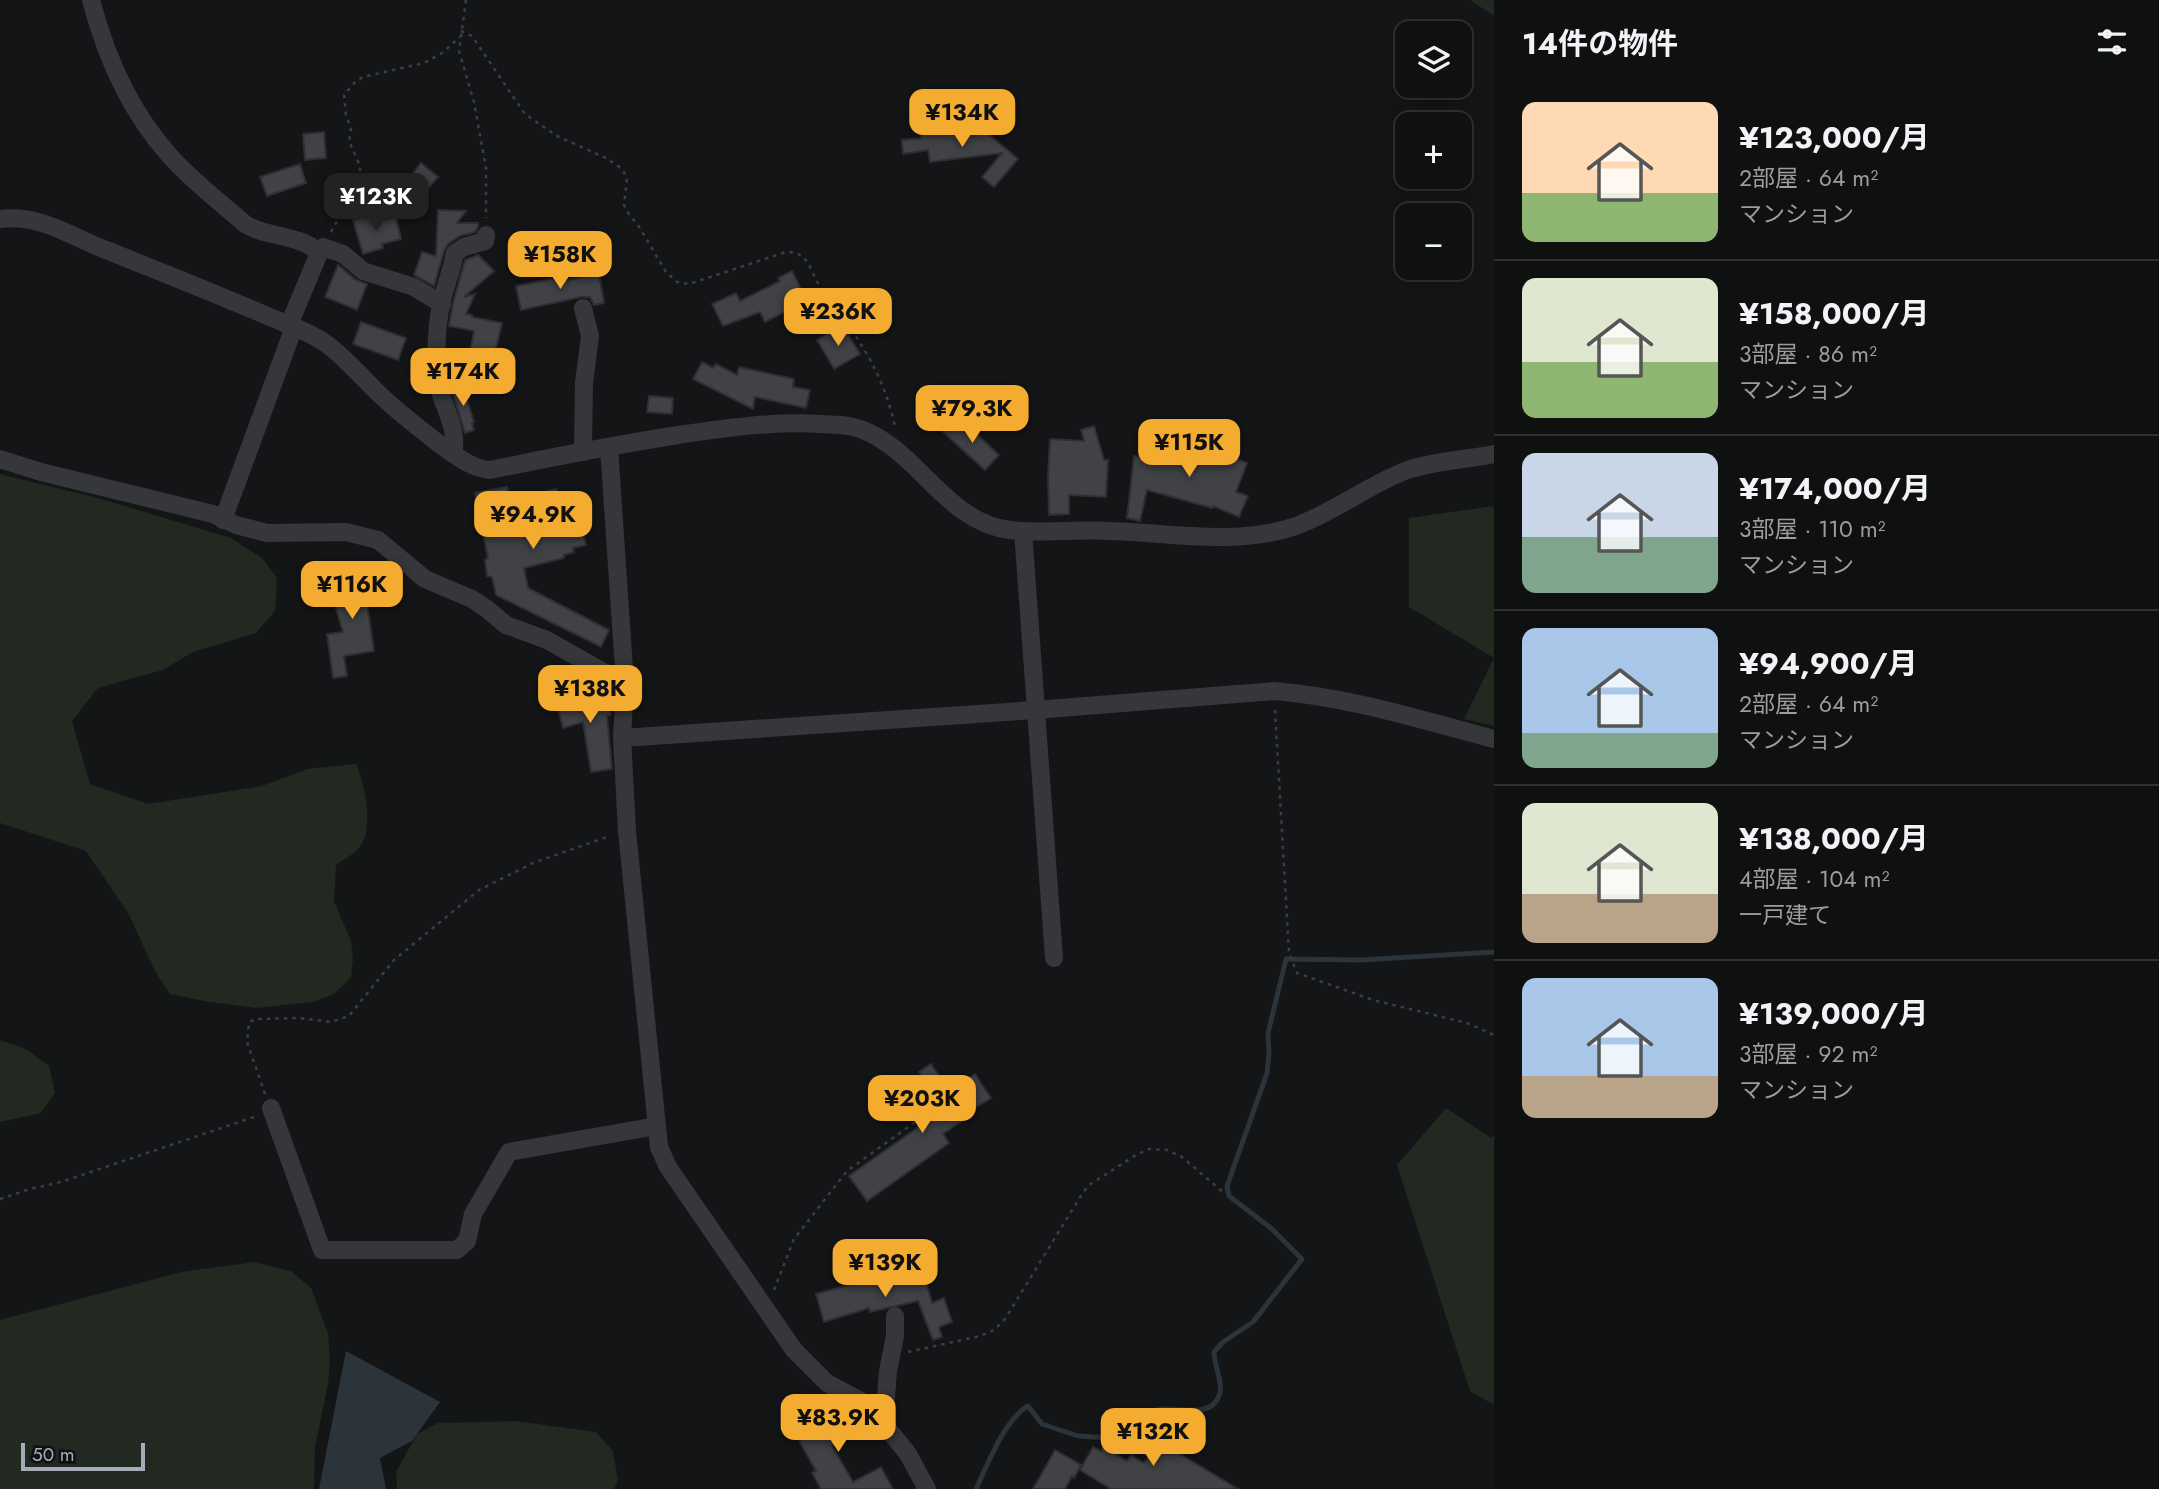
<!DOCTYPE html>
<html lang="ja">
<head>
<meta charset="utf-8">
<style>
	body { margin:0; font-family:Jost,"Noto Sans JP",sans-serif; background:#181919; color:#f1f3f6; height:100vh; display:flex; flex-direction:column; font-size:26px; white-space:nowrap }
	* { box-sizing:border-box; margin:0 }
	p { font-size:23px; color:#9b9d9f }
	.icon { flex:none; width:38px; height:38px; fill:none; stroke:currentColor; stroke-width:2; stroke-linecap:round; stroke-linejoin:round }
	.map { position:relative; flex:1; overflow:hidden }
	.details { display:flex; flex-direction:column; background:#0f1010; width:665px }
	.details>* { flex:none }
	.tools { position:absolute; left:1395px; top:21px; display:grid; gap:14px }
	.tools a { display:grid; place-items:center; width:77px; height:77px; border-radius:14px; background:#0f1010; box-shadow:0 4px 18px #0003,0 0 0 2px #2f3030; font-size:35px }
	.scale { position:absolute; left:21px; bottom:18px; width:124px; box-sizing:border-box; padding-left:7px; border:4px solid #a6acb7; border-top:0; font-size:19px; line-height:24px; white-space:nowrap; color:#a6acb7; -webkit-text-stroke:5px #0f1011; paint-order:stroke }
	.price { position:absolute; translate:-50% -60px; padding:0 16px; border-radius:14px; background:#f3ab30; color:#111; font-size:23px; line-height:46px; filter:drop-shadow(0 2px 4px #0008) }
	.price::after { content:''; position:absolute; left:50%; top:42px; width:21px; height:16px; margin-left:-10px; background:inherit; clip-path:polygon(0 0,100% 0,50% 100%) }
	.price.selected { background:#222; color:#fff }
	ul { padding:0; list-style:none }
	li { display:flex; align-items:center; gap:21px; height:175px; padding:0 28px }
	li+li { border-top:2px solid #2f3030 }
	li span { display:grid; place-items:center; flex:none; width:196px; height:140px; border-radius:14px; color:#555 }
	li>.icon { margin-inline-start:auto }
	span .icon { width:84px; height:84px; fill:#fffc; stroke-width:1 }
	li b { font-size:30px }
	h2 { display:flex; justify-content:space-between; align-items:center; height:84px; padding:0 28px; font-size:30px }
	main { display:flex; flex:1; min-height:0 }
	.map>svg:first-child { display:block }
</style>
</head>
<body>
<main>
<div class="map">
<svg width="1494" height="1489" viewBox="0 0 1494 1489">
	<rect width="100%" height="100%" fill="#141516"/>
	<!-- green -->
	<g fill="#212921">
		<path d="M1470 0H1494V16Z"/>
		<path d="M0 474 98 498 231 538 262 558 277 578 275 611 256 633 193 652 163 670 98 688 72 721 90 784 148 804 262 786 307 769 356 764C365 784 375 831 358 849 353 855 342 860 336 865L334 901 351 941 353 959 351 978 334 994 313 1002 256 1008 204 1001 170 994 156 973 128 913 86 851 0 823Z"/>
		<path d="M1494 506V658L1409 607V518Z"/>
		<path d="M1494 658V726L1464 719Z"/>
		<path d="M0 1040 26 1049 49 1066 55 1093 41 1113 0 1122Z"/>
		<path d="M1446 1108 1491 1138 1494 1135V1405L1470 1391 1397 1165Z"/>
		<path d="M255 1262 291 1271 311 1288 328 1333 330 1362 328 1384 315 1447 314 1489H0V1320L181 1272Z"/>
		<path d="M516 1421 596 1432 613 1451 618 1481 614 1489H397L396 1472 417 1434 438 1423Z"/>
	</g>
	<!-- water -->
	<path fill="#2b343a" d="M346 1351 440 1402 412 1441 380 1458 386 1489H319Z"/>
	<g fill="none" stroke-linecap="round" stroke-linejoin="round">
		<!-- stream -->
		<path stroke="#2b343a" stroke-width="5" d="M976 1489C988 1464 1004 1420 1028 1406L1042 1424 1078 1436 1127 1439C1135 1430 1143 1416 1154 1411 1172 1403 1209 1422 1219 1396 1224 1384 1214 1365 1214 1352L1223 1342 1253 1322 1302 1259 1272 1229 1229 1196 1227 1186 1267 1073 1269 1053 1268 1033 1286 959 1361 960 1494 952"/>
	</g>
	<!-- building -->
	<g fill="#404246" stroke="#2e2f32" stroke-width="2">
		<path d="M932 124 933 131 955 128 956 134 985 131 1018 159 994 187 982 177 1002 153 930 162 928 150 903 154 902 140 921 138 920 125Z"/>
		<path d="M324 132 326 158 305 160 303 134Z"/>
		<path d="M421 163 438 177 427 190 410 177Z"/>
		<path d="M300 164 306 183 267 196 260 177Z"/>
		<path d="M438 210 466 211 457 223H478V227L475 232 460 236 448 244 444 251 434 286 414 275 422 252 436 256Z"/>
		<path d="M373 214 375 222 396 217 401 239 382 244 383 248 363 254 353 220Z"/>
		<path d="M478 255 494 271 464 297 475 294 466 314 472 315V317L502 323 494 357 470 352 474 331 449 326 453 303 465 260Z"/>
		<path d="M338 265 356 280 367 284 357 310 325 297Z"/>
		<path d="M792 271 807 301 765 322 760 312 723 326 712 304 736 293 740 301 780 281 778 278Z"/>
		<path d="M599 274 604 303 594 305 590 297H581L521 310 516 286 555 278 556 282Z"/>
		<path d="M361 322 406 338 398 360 353 344Z"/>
		<path d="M838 327 841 333 845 330 860 354 834 369 817 340Z"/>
		<path d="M702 362 713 368 716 364 737 375 739 367 794 379 793 387 810 390 806 408 755 397 753 409 693 379Z"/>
		<path d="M462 384 474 422 472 423 474 430 465 433 451 388Z"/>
		<path d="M649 396 673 398 672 414 647 412Z"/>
		<path d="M955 421 966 432 970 428 999 455 985 470 943 432Z"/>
		<path d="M1094 426 1104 460H1108L1106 497 1069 495V514L1049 515 1048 477 1050 439 1084 441 1081 430Z"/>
		<path d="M1189 438 1247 463 1236 492 1248 496 1239 517 1213 506 1212 508 1147 490 1140 521 1127 518 1134 456 1171 460 1176 449 1184 452Z"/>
		<path d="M507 487 510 501 556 489 560 500 574 496 586 545 573 548 574 552 564 555V558L524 568 528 588 609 630 601 647 496 595 492 577 487 576 485 560 488 558 475 493Z"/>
		<path d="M362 570 365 579 374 576 381 600 367 604 374 651 344 656 347 676 333 678 327 634 343 632 330 589 351 583 349 574Z"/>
		<path d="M604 688 611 715 607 716 612 769 591 772 583 722 563 728 556 701Z"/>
		<path d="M931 1064 949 1090 975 1074 991 1098 964 1115 966 1118 943 1134 949 1143 867 1201 849 1176 944 1109 919 1072Z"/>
		<path d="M923 1271 932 1303 944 1298 952 1322 939 1327 942 1337 933 1340 918 1301 870 1312 869 1308 824 1322 816 1294 889 1274 891 1280Z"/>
		<path d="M851 1408 871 1426 832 1446 853 1482 881 1467 893 1489H821L812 1473 816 1471 797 1437Z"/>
		<path d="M1170 1422 1191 1435 1180 1454 1238 1489H1111L1080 1470 1093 1447 1101 1451 1103 1447 1127 1461 1131 1455 1144 1463Z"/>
		<path d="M1055 1450 1081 1465 1074 1478 1072 1476 1065 1489H1033Z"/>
	</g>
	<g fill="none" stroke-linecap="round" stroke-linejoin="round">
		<!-- path -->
		<g stroke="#3b3e42" stroke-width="2.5" stroke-dasharray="3.5 5" stroke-linecap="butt">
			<path d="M466 0 459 51 474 102 486 168V218"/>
			<path d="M461 31 472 36 525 114 557 136 608 159 622 169 627 178 624 205 628 213 638 225 666 272 677 282 689 284 786 252C810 251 810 273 821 288 855 333 883 370 895 427"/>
			<path d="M331 232 358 184 360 174V166L349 141 351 129 346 115 344 95 356 81 363 77 424 63 442 53 460 37"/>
			<path d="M1275 710 1289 953 1297 973 1373 1000 1467 1023 1494 1035"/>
			<path d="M265 1094 247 1042 249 1022 257 1019 299 1018 331 1022 349 1016 394 960 479 890 533 863 610 836"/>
			<path d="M0 1199 30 1189 61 1182 257 1116"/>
			<path d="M774 1290 794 1239 847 1171 947 1099"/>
			<path d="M908 1352 980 1336 994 1330 1005 1319 1082 1194 1089 1185 1136 1155 1149 1149 1167 1150 1182 1157 1224 1193"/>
		</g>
		<!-- minor -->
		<g stroke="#35373b" stroke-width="18">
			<path d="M91 0C106 57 130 112 170 156 192 181 220 202 245 224 267 238 301 234 319 253L289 325"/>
			<path d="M0 219C40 214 70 236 106 250 167 274 228 299 289 325 302 330 316 336 328 345 345 358 360 375 375 390 396 411 419 428 442 446 458 457 471 468 490 470 553 457 615 445 678 435 726 428 773 421 821 424 836 425 849 424 863 430 919 452 947 523 1010 530 1043 534 1077 529 1111 531 1171 533 1238 546 1296 526 1334 512 1367 486 1405 471 1427 462 1470 459 1494 454"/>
			<path d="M323 247 343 254 363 271 414 287 442 304"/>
			<path d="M583 308 590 336 584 383 583 452"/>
			<path d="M609 447 625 684 622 738 627 831 659 1147 668 1167 794 1350 827 1383 859 1400 879 1418 908 1454 927 1489"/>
			<path d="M453 453C460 426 437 399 436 370 436 348 437 321 442 300 446 284 452 269 455 253L464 247 485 241 486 235"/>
			<path d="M0 459 41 472 213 514 236 525 267 533 346 532 378 540 425 579 472 599 487 609 506 625 547 640 625 684"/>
			<path d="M223 520 294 327"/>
			<path d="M1023 531 1054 958"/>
			<path d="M622 738 1035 710 1274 691C1349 697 1422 720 1494 739"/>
			<path d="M271 1108 322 1250H457L467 1241 473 1214 509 1152 657 1126"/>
			<path d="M884 1423 888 1371 895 1336V1316"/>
		</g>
	</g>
</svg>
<div class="tools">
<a><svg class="icon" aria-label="layers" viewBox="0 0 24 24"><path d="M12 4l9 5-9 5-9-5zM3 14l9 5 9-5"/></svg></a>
<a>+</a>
<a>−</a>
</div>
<div class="scale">50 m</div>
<b class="price" style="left:962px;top:149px">¥134K</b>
<b class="price selected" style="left:376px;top:233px">¥123K</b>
<b class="price" style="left:560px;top:291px">¥158K</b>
<b class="price" style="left:838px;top:348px">¥236K</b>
<b class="price" style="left:463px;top:408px">¥174K</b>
<b class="price" style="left:972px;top:445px">¥79.3K</b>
<b class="price" style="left:1189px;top:479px">¥115K</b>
<b class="price" style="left:533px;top:551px">¥94.9K</b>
<b class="price" style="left:352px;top:621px">¥116K</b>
<b class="price" style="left:590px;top:725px">¥138K</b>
<b class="price" style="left:922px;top:1135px">¥203K</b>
<b class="price" style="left:885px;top:1299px">¥139K</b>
<b class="price" style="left:838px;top:1454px">¥83.9K</b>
<b class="price" style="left:1153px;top:1468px">¥132K</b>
</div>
<section class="details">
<h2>14件の物件<svg class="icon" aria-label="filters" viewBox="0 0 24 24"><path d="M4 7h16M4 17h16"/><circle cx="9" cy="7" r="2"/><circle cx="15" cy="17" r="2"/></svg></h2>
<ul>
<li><span style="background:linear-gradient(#ffd9b3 65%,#8fb573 0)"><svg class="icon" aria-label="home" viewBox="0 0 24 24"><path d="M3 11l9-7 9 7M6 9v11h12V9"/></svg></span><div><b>¥123,000/月</b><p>2部屋 · 64 m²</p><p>マンション</p></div></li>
<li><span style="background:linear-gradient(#dfe7d0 60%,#8fb573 0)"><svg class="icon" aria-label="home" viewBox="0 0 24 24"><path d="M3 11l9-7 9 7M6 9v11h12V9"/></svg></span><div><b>¥158,000/月</b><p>3部屋 · 86 m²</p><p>マンション</p></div></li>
<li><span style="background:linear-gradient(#c9d6e8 60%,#7fa58c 0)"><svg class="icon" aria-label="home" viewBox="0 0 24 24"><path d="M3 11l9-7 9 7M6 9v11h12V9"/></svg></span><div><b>¥174,000/月</b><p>3部屋 · 110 m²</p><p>マンション</p></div></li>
<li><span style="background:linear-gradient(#a9c7e8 75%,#7fa58c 0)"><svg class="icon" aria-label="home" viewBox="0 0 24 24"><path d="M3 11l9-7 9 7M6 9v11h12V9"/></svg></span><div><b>¥94,900/月</b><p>2部屋 · 64 m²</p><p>マンション</p></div></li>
<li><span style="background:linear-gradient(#dfe7d0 65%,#b9a48a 0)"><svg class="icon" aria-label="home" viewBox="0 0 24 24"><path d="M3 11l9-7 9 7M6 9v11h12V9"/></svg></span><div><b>¥138,000/月</b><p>4部屋 · 104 m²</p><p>一戸建て</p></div></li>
<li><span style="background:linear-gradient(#a9c7e8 70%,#b9a48a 0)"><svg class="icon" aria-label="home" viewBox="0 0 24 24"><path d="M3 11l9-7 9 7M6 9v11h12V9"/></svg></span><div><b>¥139,000/月</b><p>3部屋 · 92 m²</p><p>マンション</p></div></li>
</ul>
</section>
</main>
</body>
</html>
